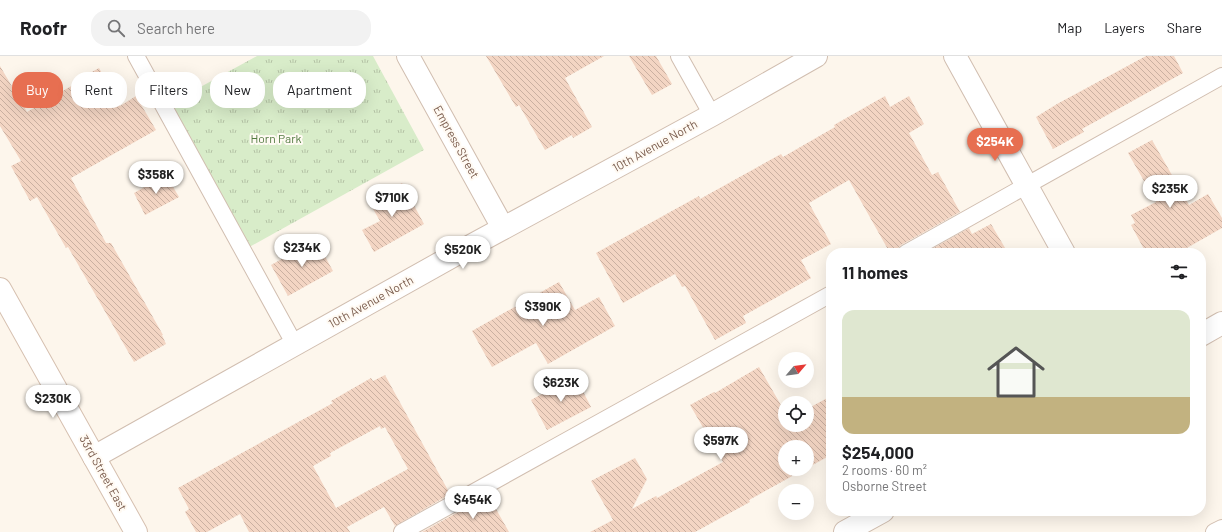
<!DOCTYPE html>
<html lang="en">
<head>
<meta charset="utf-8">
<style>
	body { margin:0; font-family:Barlow,sans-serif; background:#f2f2f2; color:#202124; height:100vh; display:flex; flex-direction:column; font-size:15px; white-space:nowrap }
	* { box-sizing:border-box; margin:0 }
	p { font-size:13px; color:#757577 }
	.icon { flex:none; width:22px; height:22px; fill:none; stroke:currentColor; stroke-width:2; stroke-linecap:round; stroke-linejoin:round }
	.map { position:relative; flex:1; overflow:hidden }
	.details { position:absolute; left:826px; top:192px; width:380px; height:268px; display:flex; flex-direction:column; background:#fff; border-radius:16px; box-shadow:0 4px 16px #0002 }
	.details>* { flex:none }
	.hud { position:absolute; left:12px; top:16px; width:380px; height:36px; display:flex; gap:8px }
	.needle { width:26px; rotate:61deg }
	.tools { position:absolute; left:778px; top:296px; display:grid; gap:8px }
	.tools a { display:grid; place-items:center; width:36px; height:36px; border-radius:50%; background:#fff; box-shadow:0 4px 16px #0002; font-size:20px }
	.price { position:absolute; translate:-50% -34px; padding:0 9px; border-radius:14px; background:#fff; color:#222; font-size:13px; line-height:26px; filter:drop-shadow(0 1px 2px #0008) }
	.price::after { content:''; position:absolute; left:50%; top:24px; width:12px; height:9px; margin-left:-6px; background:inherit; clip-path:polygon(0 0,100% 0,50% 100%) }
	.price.on { background:#e76f51; color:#fff }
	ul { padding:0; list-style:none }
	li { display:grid; align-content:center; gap:8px; height:212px; padding:0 16px }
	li+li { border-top:1px solid #e0e0e0 }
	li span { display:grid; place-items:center; height:124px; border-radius:12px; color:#555 }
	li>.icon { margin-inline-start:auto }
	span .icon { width:72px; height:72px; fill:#fffc; stroke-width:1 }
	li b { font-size:17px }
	h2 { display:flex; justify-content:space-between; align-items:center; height:48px; padding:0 16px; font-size:17px }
	.pill { padding:0 14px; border-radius:16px; background:#fff; box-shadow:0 4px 16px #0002; font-size:14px; line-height:36px }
	.pill.on { background:#e76f51; color:#fff }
	header { display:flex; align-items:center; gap:24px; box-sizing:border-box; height:56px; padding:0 20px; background:#fff; border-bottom:1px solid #e0e0e0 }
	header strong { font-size:19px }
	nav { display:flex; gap:22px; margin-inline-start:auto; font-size:14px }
	.search { width:280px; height:36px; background:#f2f2f2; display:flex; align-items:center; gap:10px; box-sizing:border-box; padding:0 14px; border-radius:16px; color:#757577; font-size:15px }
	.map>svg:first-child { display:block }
</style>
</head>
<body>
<header>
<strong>Roofr</strong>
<div class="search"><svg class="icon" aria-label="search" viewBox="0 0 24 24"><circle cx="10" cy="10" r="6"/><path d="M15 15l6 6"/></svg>Search here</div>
<nav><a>Map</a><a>Layers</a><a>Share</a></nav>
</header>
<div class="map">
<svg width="1222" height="476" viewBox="0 0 1222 476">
	<defs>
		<pattern id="grass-tufts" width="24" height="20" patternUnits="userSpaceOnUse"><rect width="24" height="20" fill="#d8ecc9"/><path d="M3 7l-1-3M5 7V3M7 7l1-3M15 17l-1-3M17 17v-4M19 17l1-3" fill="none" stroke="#b4c2a5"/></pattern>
		<pattern id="building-back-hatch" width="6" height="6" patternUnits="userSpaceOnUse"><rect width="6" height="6" fill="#f3d5c3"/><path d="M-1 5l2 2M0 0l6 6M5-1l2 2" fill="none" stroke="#cab0a1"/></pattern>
	</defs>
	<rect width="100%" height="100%" fill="#fdf6ec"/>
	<!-- grass -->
	<path fill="url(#grass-tufts)" d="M257 0H373L424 94 244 194 164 51Z"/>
	<!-- building -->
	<g fill="url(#building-back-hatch)" fill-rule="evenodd">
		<path d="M486 0H604L565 22 592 71 573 82 572 79 545 94 519 49 516 51Z"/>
		<path d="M629 0H656L672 28 652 39Z"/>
		<path d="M1146 0H1174L1183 17 1082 73 1084 76 1053 93 1036 61 1057 48Z"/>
		<path d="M0 10 27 56 73 29 72 27 99 12 120 50 136 40 156 74 71 122 106 187H111L163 279H162L166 288 134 306 68 191 66 192 37 141 30 145 11 110 21 105 0 70Z"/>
		<path d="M885 40 890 51 909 40 924 68 909 77 932 119 938 116 960 156 901 189 898 192 897 197H890L849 124 809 147 831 188 801 204 811 222 743 260 746 267 715 284 685 230 682 231 675 218 623 247 596 197 699 140 700 143 781 98 783 101 835 71 834 69Z"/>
		<path d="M1152 84 1189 149 1208 138 1222 162V172L1178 197H1146L1131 169 1135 167 1131 159 1156 146 1128 97Z"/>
		<path d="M166 119 179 141 145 159 134 137Z"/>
		<path d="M402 127 424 168 374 196 362 174 380 165 369 146Z"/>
		<path d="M991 168 1008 197H925L969 172 972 178Z"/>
		<path d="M316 184 333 215 288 240 271 209Z"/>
		<path d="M559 226 575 254 599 241 615 270 548 308 536 287 492 311 472 275Z"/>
		<path d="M759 311 785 356V369H807V353L831 340V399L807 412V391H785V413H805L749 444 750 446 695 476H590L613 464 591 425 635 402 647 423 632 453 656 440 657 442 723 406 690 349 714 336 715 337Z"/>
		<path d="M385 319 450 438 395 470 384 451 347 471 350 476H249L240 458 207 476H196L185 456 189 453 178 432 333 347 331 345 371 322 373 325ZM380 370 381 373 385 371 408 413 336 452 313 410 331 400 330 397Z"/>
		<path d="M575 320 591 351 547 374 531 344Z"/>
		<path d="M488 439 509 476H422L460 455Z"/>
	</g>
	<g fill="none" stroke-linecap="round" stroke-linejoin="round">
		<defs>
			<g id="lane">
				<path d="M136 0 295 289"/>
				<path d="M679 0 712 59"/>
				<path d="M906 197 1222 20"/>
				<path d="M402 476 831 238"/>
				<path d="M1214 476 1222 472"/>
			</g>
			<g id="street">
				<path d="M408 0 503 172"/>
				<path d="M955 0 1064 197"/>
				<path d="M1201 279 1222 267"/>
				<path d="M94 401 476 187 712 59 816 0"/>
				<path d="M845 476 883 455"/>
			</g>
			<path id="secondary" d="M0 233 136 476"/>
		</defs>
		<!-- lane casing -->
		<use href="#lane" stroke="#d1beb0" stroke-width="18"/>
		<!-- street casing -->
		<use href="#street" stroke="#d1beb0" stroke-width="24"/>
		<!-- secondary casing -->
		<use href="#secondary" stroke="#d6c0b0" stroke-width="24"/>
		<!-- lane -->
		<use href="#lane" stroke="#fff" stroke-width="16"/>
		<!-- street -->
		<use href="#street" stroke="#fff" stroke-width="22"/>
		<!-- secondary -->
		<use href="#secondary" stroke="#fff" stroke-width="22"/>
	</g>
	<g text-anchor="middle" stroke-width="4" stroke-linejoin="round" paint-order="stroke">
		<!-- park labels -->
		<g font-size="12" fill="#537a41" stroke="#fffaf3">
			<text x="276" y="87">Horn Park</text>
		</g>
		<!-- street labels -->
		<g font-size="12" fill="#7a5c4d" stroke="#fffaf3">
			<text transform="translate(456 86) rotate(61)" y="4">Empress Street</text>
			<text transform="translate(655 90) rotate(-29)" y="4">10th Avenue North</text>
			<text transform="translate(371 246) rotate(-29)" y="4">10th Avenue North</text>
			<text transform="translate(103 417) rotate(61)" y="4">33rd Street East</text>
		</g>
	</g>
</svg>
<div class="tools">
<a><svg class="needle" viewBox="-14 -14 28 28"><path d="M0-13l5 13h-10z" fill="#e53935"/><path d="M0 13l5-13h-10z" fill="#757577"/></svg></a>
<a><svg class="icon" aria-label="locate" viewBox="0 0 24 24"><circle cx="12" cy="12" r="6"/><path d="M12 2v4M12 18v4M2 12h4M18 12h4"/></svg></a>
<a>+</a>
<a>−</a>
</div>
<b class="price on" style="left:995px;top:106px">$254K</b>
<b class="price" style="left:156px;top:139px">$358K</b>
<b class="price" style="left:1170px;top:153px">$235K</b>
<b class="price" style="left:392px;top:162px">$710K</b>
<b class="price" style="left:302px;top:212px">$234K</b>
<b class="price" style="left:463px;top:214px">$520K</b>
<b class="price" style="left:543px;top:271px">$390K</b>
<b class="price" style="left:561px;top:347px">$623K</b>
<b class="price" style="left:53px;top:363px">$230K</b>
<b class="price" style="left:721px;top:405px">$597K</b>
<b class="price" style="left:473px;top:464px">$454K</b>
<div class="hud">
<a class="pill on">Buy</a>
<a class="pill">Rent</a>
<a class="pill">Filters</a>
<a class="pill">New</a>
<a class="pill">Apartment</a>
</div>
<section class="details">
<h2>11 homes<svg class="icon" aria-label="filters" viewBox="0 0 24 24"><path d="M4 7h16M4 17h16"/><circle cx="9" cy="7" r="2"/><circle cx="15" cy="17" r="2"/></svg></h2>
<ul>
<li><span style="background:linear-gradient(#dfe7d0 70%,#c2b280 0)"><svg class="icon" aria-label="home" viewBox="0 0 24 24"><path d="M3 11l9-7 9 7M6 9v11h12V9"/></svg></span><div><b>$254,000</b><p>2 rooms · 60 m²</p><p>Osborne Street</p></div></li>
</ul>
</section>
</div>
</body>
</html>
